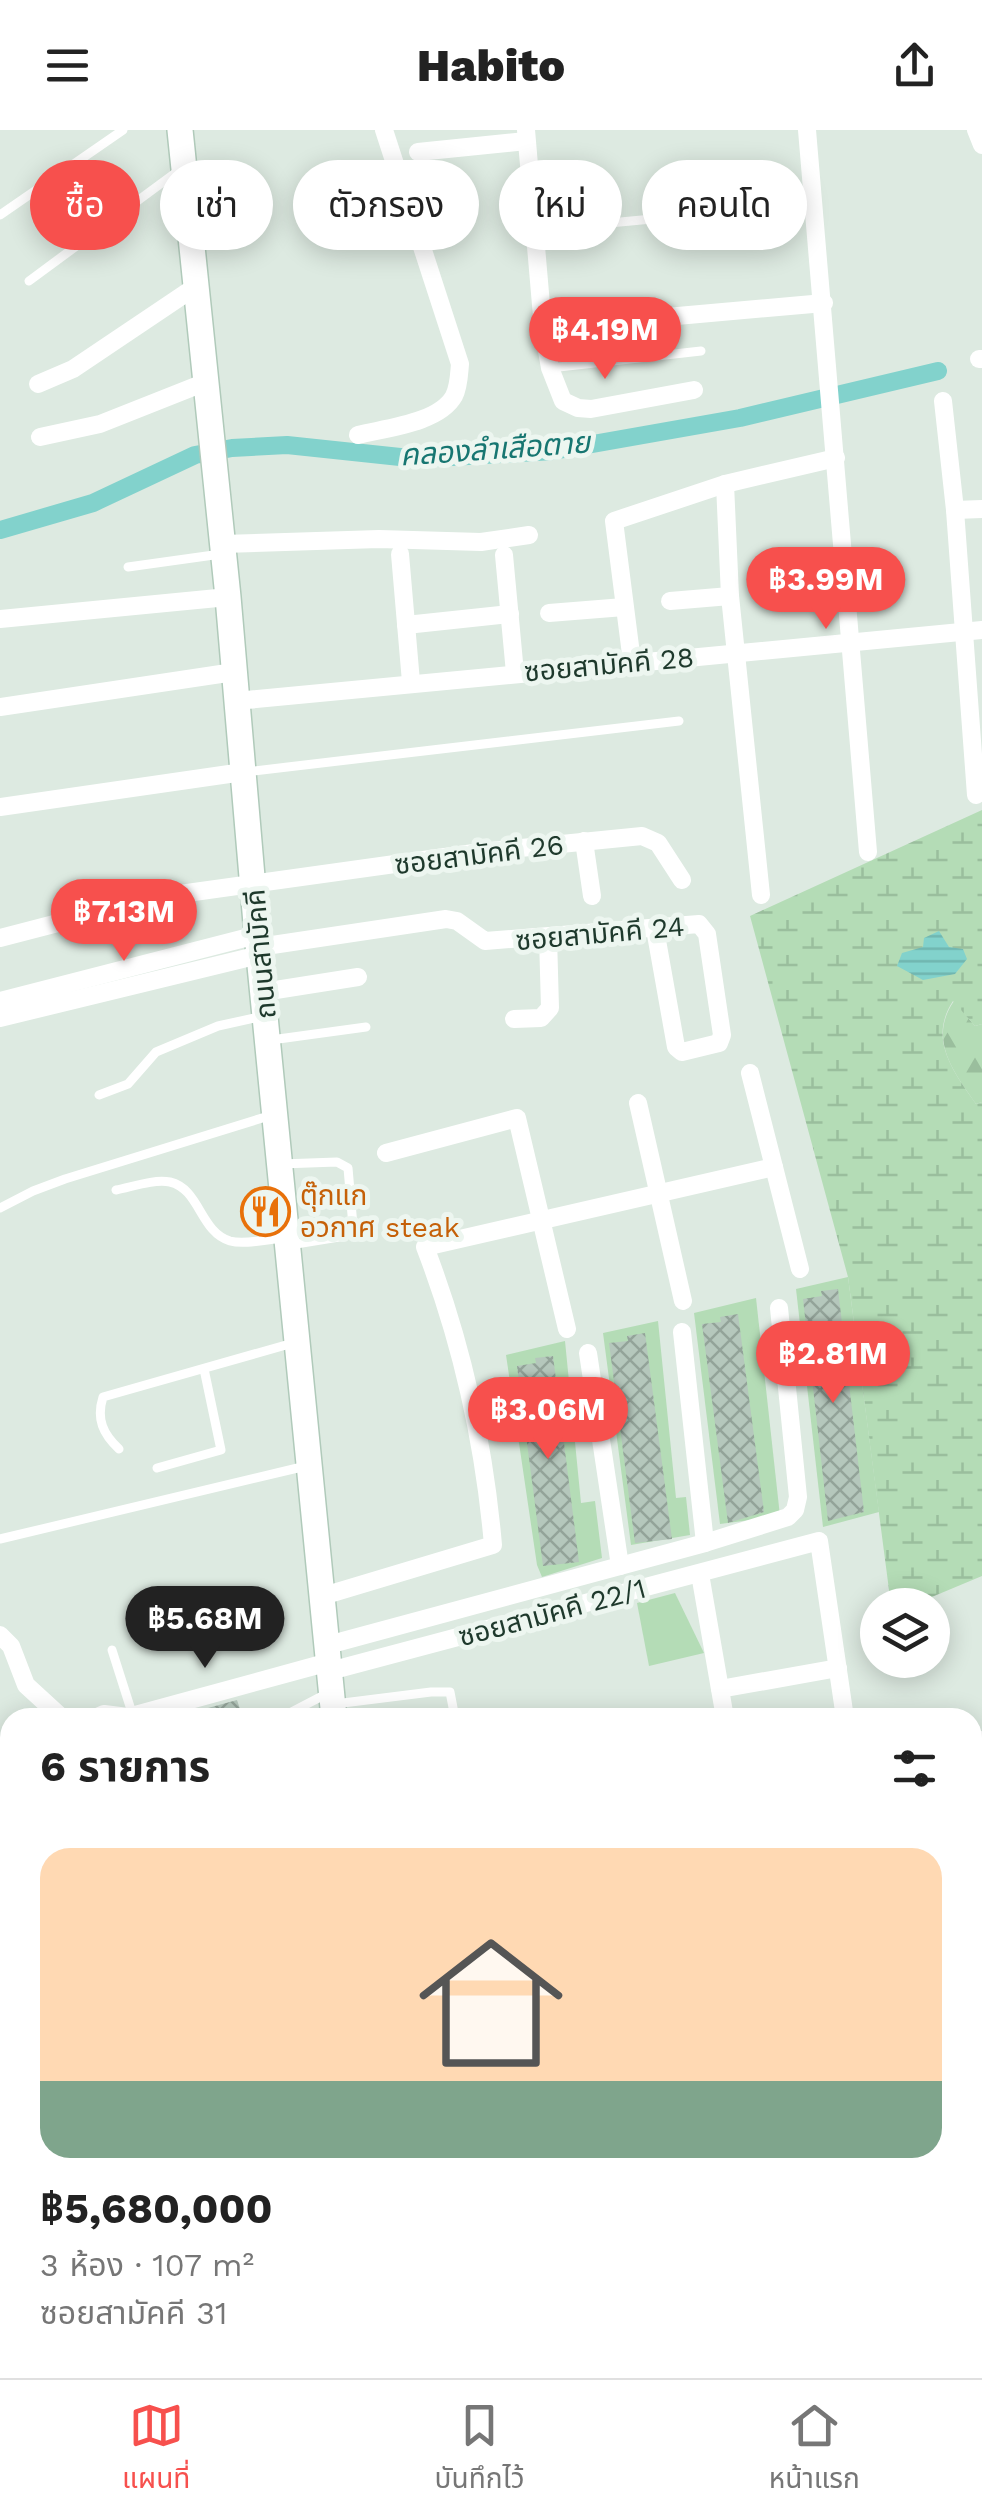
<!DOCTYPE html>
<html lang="th">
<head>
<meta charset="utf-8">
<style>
	body { margin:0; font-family:"Work Sans","Noto Sans Thai",sans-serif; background:#f6f6f6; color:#222; height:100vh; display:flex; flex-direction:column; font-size:38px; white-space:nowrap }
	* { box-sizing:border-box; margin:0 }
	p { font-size:32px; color:#767676 }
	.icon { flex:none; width:55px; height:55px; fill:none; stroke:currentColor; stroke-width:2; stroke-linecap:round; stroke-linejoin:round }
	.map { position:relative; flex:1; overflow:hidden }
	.side { position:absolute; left:0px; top:1578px; width:982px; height:672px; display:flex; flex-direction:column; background:#fff; border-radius:30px 30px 0 0; box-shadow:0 5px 25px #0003 }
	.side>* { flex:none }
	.guide { position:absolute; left:30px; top:30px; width:922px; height:90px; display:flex; gap:20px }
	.controls { position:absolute; left:860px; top:1458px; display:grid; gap:20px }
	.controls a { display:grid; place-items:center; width:90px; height:90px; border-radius:50%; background:#fff; box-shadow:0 5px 25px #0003; font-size:50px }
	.price { position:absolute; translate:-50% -85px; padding:0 22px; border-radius:35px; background:#f7504d; color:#fff; font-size:32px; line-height:65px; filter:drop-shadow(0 2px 5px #0008) }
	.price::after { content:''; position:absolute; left:50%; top:60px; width:30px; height:22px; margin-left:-15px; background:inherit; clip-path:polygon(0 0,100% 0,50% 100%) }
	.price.current { background:#222; color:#fff }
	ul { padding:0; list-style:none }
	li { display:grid; align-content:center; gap:20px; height:530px; padding:0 40px }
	li span { display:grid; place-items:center; height:310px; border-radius:30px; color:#555 }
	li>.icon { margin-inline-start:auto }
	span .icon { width:180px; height:180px; fill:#fffc; stroke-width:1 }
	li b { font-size:42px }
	h2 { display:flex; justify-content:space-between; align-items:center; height:120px; padding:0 40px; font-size:42px }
	.pill { padding:0 35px; border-radius:45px; background:#fff; box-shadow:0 5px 25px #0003; font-size:35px; line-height:90px }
	.pill.current { background:#f7504d; color:#fff }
	header { display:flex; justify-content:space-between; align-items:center; height:130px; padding:0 40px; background:#fff; font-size:45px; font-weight:800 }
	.dock { display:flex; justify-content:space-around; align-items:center; height:140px; border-top:2px solid #e0e0e0; background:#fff; font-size:28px; color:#767676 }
	.dock a { display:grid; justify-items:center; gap:5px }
	.dock .current { color:#f7504d }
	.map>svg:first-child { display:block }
</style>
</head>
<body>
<header><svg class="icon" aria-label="menu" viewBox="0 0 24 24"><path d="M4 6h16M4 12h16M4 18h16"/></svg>Habito<svg class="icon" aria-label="share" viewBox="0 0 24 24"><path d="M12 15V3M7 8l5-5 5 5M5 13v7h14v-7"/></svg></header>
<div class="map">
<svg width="982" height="2248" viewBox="0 0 982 2248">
	<defs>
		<pattern id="forest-firs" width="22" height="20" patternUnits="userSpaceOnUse" patternTransform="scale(2.5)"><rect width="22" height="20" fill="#b4dcb6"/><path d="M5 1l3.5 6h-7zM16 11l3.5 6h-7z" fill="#9abe9d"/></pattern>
		<pattern id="wetland-marsh" width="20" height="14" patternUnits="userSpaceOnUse" patternTransform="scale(2.5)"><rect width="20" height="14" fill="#b4dcb6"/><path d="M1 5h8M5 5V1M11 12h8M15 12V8" fill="none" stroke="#9abe9d"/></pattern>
		<pattern id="water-rules" width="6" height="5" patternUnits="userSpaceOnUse" patternTransform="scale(2.5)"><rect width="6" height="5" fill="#82d2cc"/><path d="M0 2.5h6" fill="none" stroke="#70b5af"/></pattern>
		<pattern id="building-cross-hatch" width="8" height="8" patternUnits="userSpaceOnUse" patternTransform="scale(2.5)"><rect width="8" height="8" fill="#b5c7bc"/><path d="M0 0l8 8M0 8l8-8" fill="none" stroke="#93a399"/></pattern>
	</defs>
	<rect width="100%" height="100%" fill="#ddeae1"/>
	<!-- forest -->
	<path fill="url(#forest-firs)" d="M954 871 975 896 982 894V972L976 974C953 941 928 909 954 871Z"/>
	<!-- wetland -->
	<g fill="url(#wetland-marsh)">
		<path d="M982 680V894L975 896 953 871C928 909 953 941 976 974L982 972V1446L927 1469 891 1475 848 1147 750 786Z"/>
		<path d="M982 1719V1803L973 1812V1731Z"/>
	</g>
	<!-- green -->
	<g fill="#b4dcb6">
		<path d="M848 1147 879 1382 823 1397 796 1159Z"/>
		<path d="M756 1168 780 1386 720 1394 694 1183Z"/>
		<path d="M658 1191 676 1368 686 1367 690 1405 631 1415 603 1203Z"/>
		<path d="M565 1211 581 1373 595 1371 602 1428 542 1447 537 1435 506 1225Z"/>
		<path d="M675 1463 704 1523 649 1536 637 1473Z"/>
	</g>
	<!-- water -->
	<path fill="url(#water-rules)" d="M939 801 949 817 963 819 967 829 955 844 923 850 897 836 902 823 923 817 924 808Z"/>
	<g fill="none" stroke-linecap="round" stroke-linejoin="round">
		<!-- canal -->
		<path stroke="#82d2cc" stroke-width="18" d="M0 400 93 373 195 325 232 318 287 315 419 329 553 321 740 288 938 241"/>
	</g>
	<!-- building -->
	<g fill="url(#building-cross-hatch)">
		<path d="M838 1159 864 1382 828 1391 803 1169 822 1166 821 1161Z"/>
		<path d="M738 1184 764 1382 728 1393 702 1194 721 1192 720 1187Z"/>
		<path d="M645 1203 672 1409 635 1413 609 1213 628 1211 627 1206Z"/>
		<path d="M553 1226 579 1432 543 1436 517 1236 536 1233 535 1228Z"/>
		<path d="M237 1570 243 1588H179V1586Z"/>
	</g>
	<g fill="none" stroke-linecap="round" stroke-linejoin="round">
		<defs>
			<g id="secondary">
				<path d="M180 0 228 467 257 805 334 1588"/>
				<path d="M396 2240 397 2248"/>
			</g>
		</defs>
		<!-- secondary casing -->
		<use href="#secondary" stroke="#b0caba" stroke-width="28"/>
		<!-- service -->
		<g stroke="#fff" stroke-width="9">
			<path d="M0 85 123 0"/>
			<path d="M535 100 813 74"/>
			<path d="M29 151 182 38"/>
			<path d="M550 238 701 221"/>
			<path d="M128 437 221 424"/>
			<path d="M245 642 679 591"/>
			<path d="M271 910 366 897"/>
			<path d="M99 965 128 954 156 922 218 896 263 886"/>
			<path d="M281 1034 337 1032 348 1038 353 1096 345 1106 290 1115"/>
			<path d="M116 1060C132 1057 153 1049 170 1052 200 1059 200 1102 230 1111 245 1115 268 1109 284 1108"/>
			<path d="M0 1078 33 1061 65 1049 272 985"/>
			<path d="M119 1319C103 1304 96 1289 103 1267L293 1213"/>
			<path d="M157 1338 221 1320 204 1239"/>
			<path d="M0 1409 306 1336"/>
			<path d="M112 1520 133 1586"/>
			<path d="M335 1574 431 1562H450L455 1588"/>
			<path d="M280 1588 330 1562"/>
			<path d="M0 1689H10"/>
		</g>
		<!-- minor -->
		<g stroke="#fff" stroke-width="18">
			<path d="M526 0 543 198 550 238 563 271 578 278 591 279 694 260"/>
			<path d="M807 0 868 722"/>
			<path d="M976 0 982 15"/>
			<path d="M418 22 526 11"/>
			<path d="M543 198 824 173"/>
			<path d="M979 229H982"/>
			<path d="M38 254 73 239 195 157"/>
			<path d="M943 271 955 380 976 665"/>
			<path d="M358 305C386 298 439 293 454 266 459 256 459 244 460 234L384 0"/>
			<path d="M40 307 100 294 206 252"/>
			<path d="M725 354 730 466 761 765"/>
			<path d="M955 380 982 379"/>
			<path d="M223 414 379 409 481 412 529 405"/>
			<path d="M400 424 411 552"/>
			<path d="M504 425 515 543"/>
			<path d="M670 471 730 466"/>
			<path d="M549 483 624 477"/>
			<path d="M0 489 228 467"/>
			<path d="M406 495 510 484"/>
			<path d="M632 532 614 391 725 354 836 328"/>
			<path d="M236 571 982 500"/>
			<path d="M0 577 234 542"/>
			<path d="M0 677 243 642"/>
			<path d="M584 711 592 766"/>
			<path d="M0 808 158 767 481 722 642 706 658 713 682 750"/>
			<path d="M259 817 446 789 457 791 485 811 699 794 707 804 722 905 719 913 682 922 676 917 655 799"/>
			<path d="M263 862 358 847"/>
			<path d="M0 871 257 805"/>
			<path d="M0 888 259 825"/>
			<path d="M514 889 541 888 550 878 548 807"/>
			<path d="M750 943 800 1139"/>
			<path d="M638 973 683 1171"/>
			<path d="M386 1023 517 988 567 1199"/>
			<path d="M682 1202 705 1413"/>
			<path d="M588 1223 620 1436"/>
			<path d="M700 1444 725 1588"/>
			<path d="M323 1466 493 1415C484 1313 462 1213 425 1117L774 1037"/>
			<path d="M0 1505 11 1516 26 1555 62 1588"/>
			<path d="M328 1515 705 1413 788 1387 795 1380 798 1367 779 1178"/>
			<path d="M330 1541 819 1411 845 1588"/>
			<path d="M720 1559 838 1538"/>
			<path d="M95 1588 104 1584 128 1587 329 1532"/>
			<path d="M972 1610H982"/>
			<path d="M0 1621 10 1619"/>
			<path d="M972 1720 982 1712"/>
			<path d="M972 2008 982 2027"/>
			<path d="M0 2060 10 2059"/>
			<path d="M972 2111 982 2107"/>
			<path d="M922 2240 926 2248"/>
			<path d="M598 2248 626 2240"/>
		</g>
		<!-- tertiary -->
		<path stroke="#fff" stroke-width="22" d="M0 2178 10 2177"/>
		<!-- secondary -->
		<use href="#secondary" stroke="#fff" stroke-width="25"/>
	</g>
	<!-- icons -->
	<defs>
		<symbol id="restaurant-ring" viewBox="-11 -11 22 22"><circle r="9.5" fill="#edf6f0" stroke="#e8710a" stroke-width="1.5"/><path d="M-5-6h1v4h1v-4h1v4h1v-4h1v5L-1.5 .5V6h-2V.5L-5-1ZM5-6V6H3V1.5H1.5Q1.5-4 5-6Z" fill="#e8710a"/></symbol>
	</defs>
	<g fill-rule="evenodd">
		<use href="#restaurant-ring" x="238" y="1054" width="55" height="55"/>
	</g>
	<g text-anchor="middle" stroke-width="10" stroke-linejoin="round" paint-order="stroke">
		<!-- street labels -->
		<g font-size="28" fill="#1e392c" stroke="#edf6f0">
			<text transform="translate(609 534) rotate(-5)" y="10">ซอยสามัคคี 28</text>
			<text transform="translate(479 724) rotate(-7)" y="10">ซอยสามัคคี 26</text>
			<text transform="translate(600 803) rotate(-5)" y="10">ซอยสามัคคี 24</text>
			<text transform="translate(260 824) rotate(-95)" y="10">ถนนสามัคคี</text>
			<text transform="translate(552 1482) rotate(-15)" y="10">ซอยสามัคคี 22/1</text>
		</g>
		<!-- food labels -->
		<g font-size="28" fill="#c56008" stroke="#edf6f0" text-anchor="start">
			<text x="300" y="1075">ตุ๊กแก<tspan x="300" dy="32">อวกาศ steak</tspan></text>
		</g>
		<!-- water labels -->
		<g font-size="30" font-style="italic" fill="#177671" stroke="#edf6f0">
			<text transform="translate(495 319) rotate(-4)" y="10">คลองลำเสือตาย</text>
		</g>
	</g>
</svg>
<div class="controls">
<a><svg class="icon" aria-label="layers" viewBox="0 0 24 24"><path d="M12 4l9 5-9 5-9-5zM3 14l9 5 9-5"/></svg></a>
</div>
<b class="price" style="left:605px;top:252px">฿4.19M</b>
<b class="price" style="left:826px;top:502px">฿3.99M</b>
<b class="price" style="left:124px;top:834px">฿7.13M</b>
<b class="price" style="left:833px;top:1276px">฿2.81M</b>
<b class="price" style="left:548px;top:1332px">฿3.06M</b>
<b class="price current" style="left:205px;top:1541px">฿5.68M</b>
<div class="guide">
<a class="pill current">ซื้อ</a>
<a class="pill">เช่า</a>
<a class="pill">ตัวกรอง</a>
<a class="pill">ใหม่</a>
<a class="pill">คอนโด</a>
</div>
<section class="side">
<h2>6 รายการ<svg class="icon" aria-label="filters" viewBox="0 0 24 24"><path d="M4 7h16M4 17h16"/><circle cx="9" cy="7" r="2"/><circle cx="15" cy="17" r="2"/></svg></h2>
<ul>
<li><span style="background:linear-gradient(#ffd9b3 75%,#7fa58c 0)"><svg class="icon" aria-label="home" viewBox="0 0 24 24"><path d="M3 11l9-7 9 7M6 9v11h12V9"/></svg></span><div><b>฿5,680,000</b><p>3 ห้อง · 107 m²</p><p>ซอยสามัคคี 31</p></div></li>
</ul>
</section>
</div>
<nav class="dock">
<a class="current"><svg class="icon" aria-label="map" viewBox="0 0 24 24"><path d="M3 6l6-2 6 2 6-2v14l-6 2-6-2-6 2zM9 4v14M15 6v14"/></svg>แผนที่</a>
<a><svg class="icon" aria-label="saved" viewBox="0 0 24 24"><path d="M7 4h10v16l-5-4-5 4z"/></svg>บันทึกไว้</a>
<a><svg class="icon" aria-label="home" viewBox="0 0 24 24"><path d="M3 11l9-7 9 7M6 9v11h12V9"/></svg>หน้าแรก</a>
</nav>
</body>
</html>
